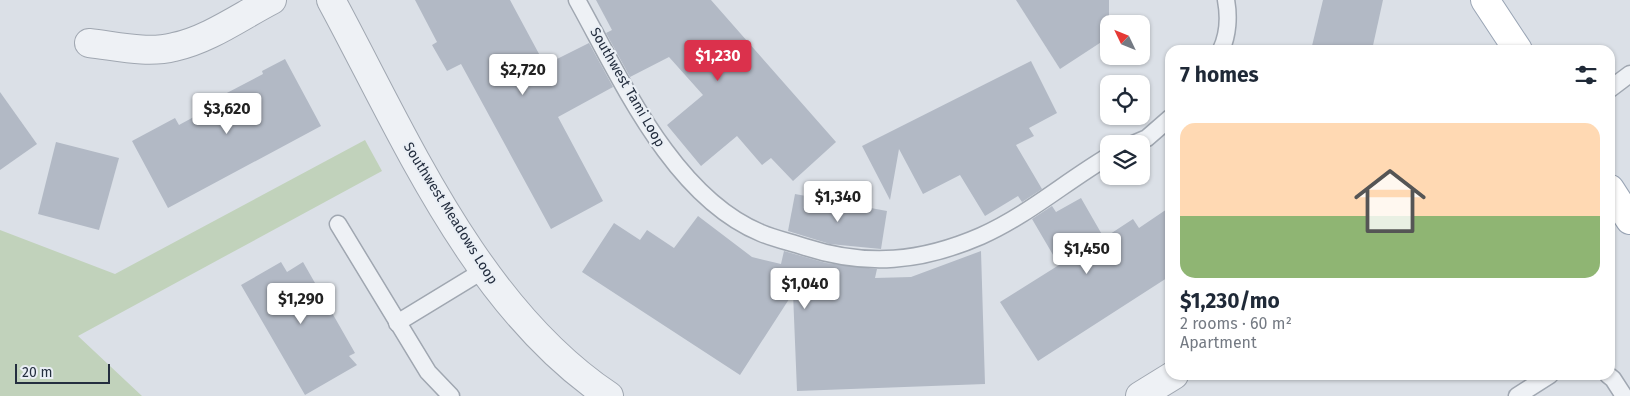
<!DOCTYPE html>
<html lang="en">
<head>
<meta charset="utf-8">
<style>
	body { margin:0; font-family:"Fira Sans",sans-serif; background:#f2f2f3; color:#1f2937; height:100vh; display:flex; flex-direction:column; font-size:19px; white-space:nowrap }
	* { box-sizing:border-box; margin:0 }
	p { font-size:16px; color:#747a83 }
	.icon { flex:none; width:28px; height:28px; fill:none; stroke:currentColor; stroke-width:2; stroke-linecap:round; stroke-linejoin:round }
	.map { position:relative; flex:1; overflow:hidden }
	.drawer { position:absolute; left:1165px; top:45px; width:450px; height:335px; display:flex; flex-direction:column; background:#fff; border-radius:15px; box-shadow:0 1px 4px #0004 }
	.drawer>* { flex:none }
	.needle { width:32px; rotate:313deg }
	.buttons { position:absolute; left:1100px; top:15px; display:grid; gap:10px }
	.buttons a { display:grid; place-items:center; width:50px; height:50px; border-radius:10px; background:#fff; box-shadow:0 1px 4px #0004; font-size:25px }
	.scale { position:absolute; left:15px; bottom:12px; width:95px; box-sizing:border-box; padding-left:5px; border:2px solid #242e3f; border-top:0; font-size:14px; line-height:18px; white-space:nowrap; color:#242e3f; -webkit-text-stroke:4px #eaeff5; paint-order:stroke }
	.price { position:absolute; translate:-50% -42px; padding:0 11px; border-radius:5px; background:#fff; color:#222; font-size:16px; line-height:32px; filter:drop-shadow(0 1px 2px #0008) }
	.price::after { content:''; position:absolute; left:50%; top:30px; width:15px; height:11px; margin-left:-8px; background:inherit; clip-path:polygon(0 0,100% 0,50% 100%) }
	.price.active { background:#db314c; color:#fff }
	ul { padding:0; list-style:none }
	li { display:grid; align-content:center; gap:10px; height:265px; padding:0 15px }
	li span { display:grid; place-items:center; height:155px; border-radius:15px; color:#555 }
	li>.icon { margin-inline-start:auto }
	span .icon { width:90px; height:90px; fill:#fffc; stroke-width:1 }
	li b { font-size:21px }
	h2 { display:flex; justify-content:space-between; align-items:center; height:60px; padding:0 15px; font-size:21px }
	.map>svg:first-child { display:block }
</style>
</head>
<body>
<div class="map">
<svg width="1630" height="396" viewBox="0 0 1630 396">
	<rect width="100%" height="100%" fill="#dbe0e7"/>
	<!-- green -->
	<path fill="#c1d2bb" d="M365 140 382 171 78 336 142 396H0V230L115 274Z"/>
	<!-- building -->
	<g fill="#b2b9c5">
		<path d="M415 0H510L545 65 589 43 613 87 558 117 603 201 551 229 461 64 447 71 432 45 437 42Z"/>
		<path d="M596 0H711L836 142 793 181 771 158 762 165 737 136 701 166 667 125 703 95 669 57 630 77 606 33 612 30Z"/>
		<path d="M1016 0H1109V37L1060 69Z"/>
		<path d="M1323 0H1383L1372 50H1311Z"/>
		<path d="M285 59 321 126 168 208 132 141 175 118 179 125 225 100 223 95 263 74 262 71Z"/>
		<path d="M1031 61 1057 113 1029 128 1034 136 1016 145 1042 189 1022 202 1018 196 985 216 960 175 923 194 899 149 890 200 862 146Z"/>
		<path d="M0 92 37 144 0 170Z"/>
		<path d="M56 142 119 158 99 230 38 214Z"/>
		<path d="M795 194 887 211 881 249 830 244 788 231Z"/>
		<path d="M1081 198 1104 238 1133 219 1139 228 1170 207V276L1038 361 1000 302 1059 265 1032 219 1052 206 1056 212Z"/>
		<path d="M698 216 752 257 781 264 784 251 826 263 877 269 875 278 911 277 981 251 985 384 797 391 793 293 740 375 582 272 614 223 640 240 647 230 674 248Z"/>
		<path d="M281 262 287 272 303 262 355 353 349 356 357 365 305 395 241 285Z"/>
	</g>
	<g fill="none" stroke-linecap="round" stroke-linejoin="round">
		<defs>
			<g id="service">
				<path d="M577 0C621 79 673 197 761 233 775 239 790 242 805 247 867 267 921 262 981 236 1028 215 1065 182 1109 156"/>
				<path d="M1221 50C1228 35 1229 16 1226 0"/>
				<path d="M1610 89 1630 74"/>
				<path d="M1133 144 1147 138 1170 118"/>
				<path d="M338 224 428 372 451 396"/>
				<path d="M397 323 484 270"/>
				<path d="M1608 375 1613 379 1624 396"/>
				<path d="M1517 396 1550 375"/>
			</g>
			<g id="minor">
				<path d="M331 0C405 137 476 307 609 396"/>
				<path d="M89 43C116 46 147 54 174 47 208 40 241 16 272 0"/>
				<path d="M1140 396 1174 375"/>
			</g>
			<g id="primary">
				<path d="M1485 0 1518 50"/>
				<path d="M1610 189 1630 220"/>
			</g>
		</defs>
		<!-- service casing -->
		<use href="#service" stroke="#a0a7b1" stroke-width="19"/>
		<!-- minor casing -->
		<use href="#minor" stroke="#a0a7b1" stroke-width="30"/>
		<!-- primary casing -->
		<use href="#primary" stroke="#99a4b4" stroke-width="30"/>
		<!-- service -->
		<use href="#service" stroke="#eef1f5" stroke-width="16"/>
		<!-- minor -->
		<use href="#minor" stroke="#eef1f5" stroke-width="28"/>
		<!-- primary -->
		<use href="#primary" stroke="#fff" stroke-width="28"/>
	</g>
	<g text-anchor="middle" stroke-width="4.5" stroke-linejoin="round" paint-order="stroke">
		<!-- street labels -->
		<g font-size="14" fill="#242e3f" stroke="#eaeff5">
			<text transform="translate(628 87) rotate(60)" y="5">Southwest Tami Loop</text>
			<text transform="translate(451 213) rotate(58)" y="5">Southwest Meadows Loop</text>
		</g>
	</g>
</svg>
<div class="buttons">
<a><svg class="needle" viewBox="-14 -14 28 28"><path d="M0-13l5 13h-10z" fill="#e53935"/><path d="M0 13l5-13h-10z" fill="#747a83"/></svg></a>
<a><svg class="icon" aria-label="locate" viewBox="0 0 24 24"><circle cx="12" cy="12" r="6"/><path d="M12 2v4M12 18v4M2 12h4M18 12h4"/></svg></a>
<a><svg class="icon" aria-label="layers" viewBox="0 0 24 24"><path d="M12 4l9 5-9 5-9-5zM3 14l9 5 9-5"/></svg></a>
</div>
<div class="scale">20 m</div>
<b class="price active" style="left:718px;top:82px">$1,230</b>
<b class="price" style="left:523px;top:96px">$2,720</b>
<b class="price" style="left:227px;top:135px">$3,620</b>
<b class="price" style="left:838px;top:223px">$1,340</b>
<b class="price" style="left:1087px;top:275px">$1,450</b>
<b class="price" style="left:805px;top:310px">$1,040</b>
<b class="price" style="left:301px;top:325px">$1,290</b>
<section class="drawer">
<h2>7 homes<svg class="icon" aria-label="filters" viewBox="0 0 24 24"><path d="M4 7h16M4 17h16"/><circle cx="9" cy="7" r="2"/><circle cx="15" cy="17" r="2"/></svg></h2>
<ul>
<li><span style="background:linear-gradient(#ffd9b3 60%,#8fb573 0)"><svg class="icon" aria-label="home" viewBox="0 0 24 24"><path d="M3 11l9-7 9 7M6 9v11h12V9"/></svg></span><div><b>$1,230/mo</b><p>2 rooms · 60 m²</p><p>Apartment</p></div></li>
</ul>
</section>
</div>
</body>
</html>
